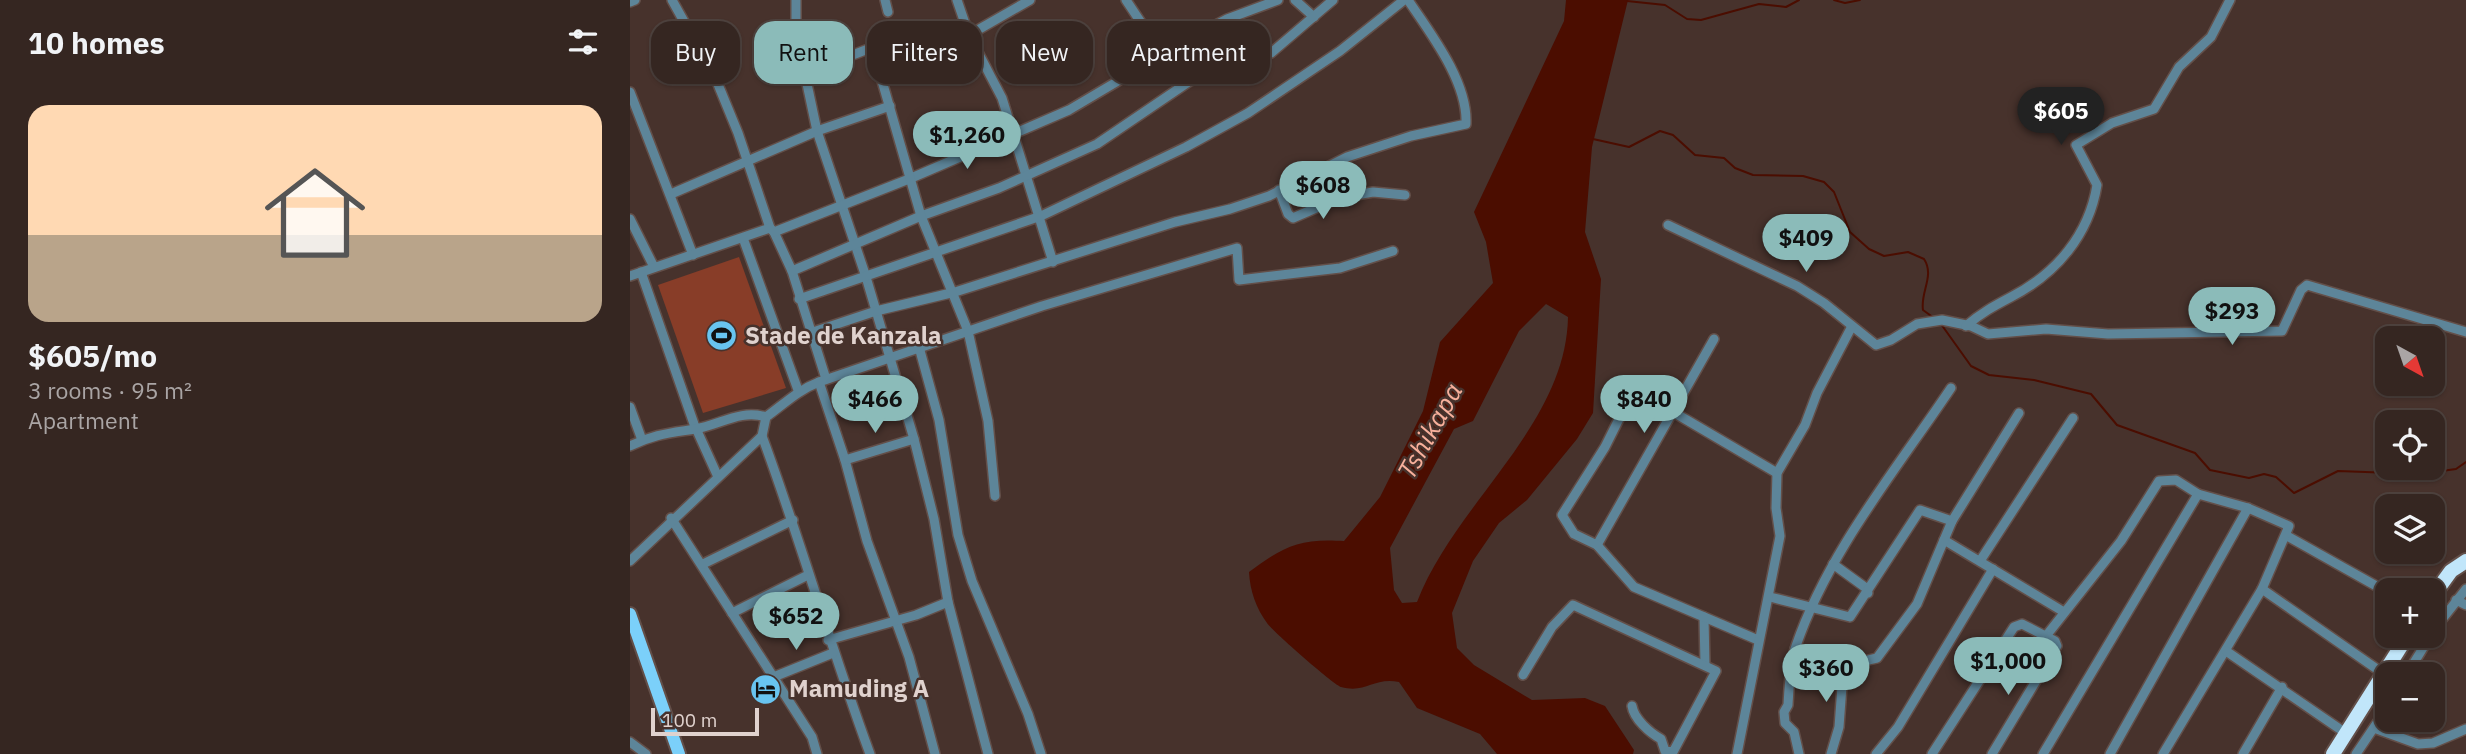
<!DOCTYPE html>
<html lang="en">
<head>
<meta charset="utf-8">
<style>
	body { margin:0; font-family:"IBM Plex Sans",sans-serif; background:#40322e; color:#f1f3f6; height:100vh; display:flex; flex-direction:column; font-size:26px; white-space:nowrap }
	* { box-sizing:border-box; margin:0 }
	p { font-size:23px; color:#aaa5a5 }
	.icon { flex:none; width:38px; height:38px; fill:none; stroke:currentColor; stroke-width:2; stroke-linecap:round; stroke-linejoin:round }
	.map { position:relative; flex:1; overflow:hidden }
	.panel { display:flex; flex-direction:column; background:#352621; width:630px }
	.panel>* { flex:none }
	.top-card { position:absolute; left:21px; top:21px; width:665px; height:63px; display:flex; gap:14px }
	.needle { width:46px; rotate:140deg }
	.buttons { position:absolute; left:1745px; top:326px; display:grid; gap:14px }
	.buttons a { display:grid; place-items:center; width:70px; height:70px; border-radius:14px; background:#352621; box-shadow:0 2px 5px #0004,0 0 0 2px #4f433f; font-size:35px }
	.scale { position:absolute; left:21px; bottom:18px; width:108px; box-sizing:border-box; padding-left:7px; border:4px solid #e0d2ce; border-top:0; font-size:19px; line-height:24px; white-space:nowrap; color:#e0d2ce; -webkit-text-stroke:5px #47322c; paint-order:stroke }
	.price { position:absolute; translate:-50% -60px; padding:0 16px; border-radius:24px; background:#8bbbb9; color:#111; font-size:23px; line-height:46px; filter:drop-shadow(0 2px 4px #0008) }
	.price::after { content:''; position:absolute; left:50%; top:42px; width:21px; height:16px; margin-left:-10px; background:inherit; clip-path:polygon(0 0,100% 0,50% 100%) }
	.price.active { background:#222; color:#fff }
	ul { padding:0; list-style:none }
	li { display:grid; align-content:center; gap:14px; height:371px; padding:0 28px }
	li span { display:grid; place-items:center; height:217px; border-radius:21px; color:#555 }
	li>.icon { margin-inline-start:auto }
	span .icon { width:126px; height:126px; fill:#fffc; stroke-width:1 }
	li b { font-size:30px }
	h2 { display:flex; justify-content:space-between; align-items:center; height:84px; padding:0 28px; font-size:30px }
	.chip { padding:0 24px; border-radius:21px; background:#352621; box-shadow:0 2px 5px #0004,0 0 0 2px #4f433f; font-size:24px; line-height:63px }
	.chip.active { background:#8bbbb9; color:#111 }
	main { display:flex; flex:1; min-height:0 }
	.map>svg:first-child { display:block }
</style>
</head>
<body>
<main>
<section class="panel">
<h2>10 homes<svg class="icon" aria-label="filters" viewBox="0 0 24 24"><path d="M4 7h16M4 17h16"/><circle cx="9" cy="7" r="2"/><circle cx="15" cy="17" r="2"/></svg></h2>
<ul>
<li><span style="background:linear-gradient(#ffd9b3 60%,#b9a48a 0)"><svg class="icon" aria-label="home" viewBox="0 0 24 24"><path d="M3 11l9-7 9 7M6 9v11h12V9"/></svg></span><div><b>$605/mo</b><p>3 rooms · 95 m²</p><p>Apartment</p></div></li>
</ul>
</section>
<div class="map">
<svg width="1836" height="754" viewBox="0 0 1836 754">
	<rect width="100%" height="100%" fill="#47322c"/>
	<!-- green -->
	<path fill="#883d28" d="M109 257 156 388 73 413 28 285Z"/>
	<!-- water -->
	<path fill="#4b0d00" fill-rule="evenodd" d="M936 0H998L962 147 955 232 971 279 963 413 947 439 897 500 869 523 843 561 822 613 827 648 844 665 902 700 955 698 975 706 1004 750 1003 754H867L850 734 787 708 769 682C743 677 736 694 711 687 704 685 642 631 637 623 626 608 620 591 619 572 654 546 670 538 714 541L750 497 793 411 810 342 863 283 856 242 844 212 934 21ZM916 304 938 317C936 426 825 503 787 602L772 603 764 590 760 548 824 429 843 421 889 331Z"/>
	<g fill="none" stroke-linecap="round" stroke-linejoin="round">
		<!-- stream -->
		<g stroke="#4b0d00" stroke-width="2">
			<path d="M1204 0 1215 3 1230 0"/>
			<path d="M997 1 1035 5 1057 19 1071 20 1129 4 1156 7 1169 0"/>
			<path d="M963 139 999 147 1030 131 1043 135 1065 155 1094 158 1105 168 1123 175 1173 176 1194 182 1204 192 1220 232 1239 249 1254 256 1278 252 1294 259C1305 276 1290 292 1293 310L1304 318"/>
			<path d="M1311 324 1341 366 1359 375 1404 380 1461 394 1487 425 1565 453 1580 470 1619 478 1634 474 1646 477 1664 493 1708 471 1790 474 1826 469 1836 462"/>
		</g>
		<defs>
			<g id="minor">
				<path d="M42 0 85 77 108 133 140 228"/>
				<path d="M166 0V32L187 131 236 277 284 439 304 519 318 602 358 754"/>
				<path d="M255 0 258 12"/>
				<path d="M327 0 339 35 372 98 423 262"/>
				<path d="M496 0 532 54"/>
				<path d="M665 0 684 17"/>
				<path d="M0 2 5 0"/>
				<path d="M174 67 220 56 251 44 261 71"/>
				<path d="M0 92 63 255"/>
				<path d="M649 190 658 214 663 218 709 198 743 192 775 195"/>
				<path d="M41 194 187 131 260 106"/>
				<path d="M0 219 24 267"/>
				<path d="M1038 225 1167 286 1194 303 1246 345 1261 340 1287 324 1312 320 1341 326 1358 334 1416 329 1478 334 1652 331 1671 290 1677 285 1836 332"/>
				<path d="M144 232 162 271 196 379"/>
				<path d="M113 238 168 390"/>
				<path d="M162 271 291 216 369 188 467 144 560 81 641 53 703 0"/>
				<path d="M11 272 64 424 88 477"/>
				<path d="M0 276 140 228 144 232 279 179 439 110 559 39 597 19 648 0"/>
				<path d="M169 299 411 216 556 147 618 113 710 51 774 0"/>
				<path d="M1336 326C1351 313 1364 306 1381 297 1426 274 1459 235 1467 185L1446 145 1482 123 1524 109 1549 67 1581 37 1600 0"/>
				<path d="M180 333 246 311 325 292 545 222 600 209 639 196 717 157 781 136 836 124C838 82 801 34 778 0"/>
				<path d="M289 347 309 420 328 535 342 581 398 714 411 754"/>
				<path d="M189 382 215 460 237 541 279 657 305 754"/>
				<path d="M0 407 12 440"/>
				<path d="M132 436C171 541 201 649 240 754"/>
				<path d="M0 446C24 434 40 433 65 429 90 425 110 409 136 417"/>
				<path d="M215 460 284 439"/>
				<path d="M365 496 358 421 338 331 291 216 250 74 339 35 400 0"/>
				<path d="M41 518 182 737 187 754"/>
				<path d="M1657 536 1757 592"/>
				<path d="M1314 540 1434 612"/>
				<path d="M967 545 1084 339"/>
				<path d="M0 561 132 436 136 417C154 404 168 390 189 382L412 306 607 248 609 280 710 268 763 251"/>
				<path d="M1350 561 1443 418"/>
				<path d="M73 564 163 520"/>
				<path d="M1203 564 1236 588 1238 593"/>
				<path d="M1632 589 1754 674"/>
				<path d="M1140 597 1220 617 1290 510 1322 521"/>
				<path d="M1826 600 1836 605"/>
				<path d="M102 613 178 575"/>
				<path d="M1074 617 1075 665"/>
				<path d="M1802 632 1836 589"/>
				<path d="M1416 636 1491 541 1529 481 1546 480 1568 494 1618 508 1659 526 1632 589 1533 754"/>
				<path d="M198 640 286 615 318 602"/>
				<path d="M1128 640 1004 587 967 545 944 534 932 515 975 447 1004 389 1147 473"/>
				<path d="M1165 649 1230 662 1247 658 1287 604 1322 521 1389 413"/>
				<path d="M1596 651 1717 734"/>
				<path d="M1777 674 1801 635"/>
				<path d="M893 675 922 627 943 605 1086 671 1043 752 1035 751 1031 739C1020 733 1004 719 1002 706"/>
				<path d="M141 678 203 653"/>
				<path d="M1744 728 1788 744 1803 743 1836 729"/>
				<path d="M0 742 16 754"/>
				<path d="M1107 754 1150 536 1146 508 1147 473 1175 425 1187 393 1221 328"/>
				<path d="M1169 754 1164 732 1155 723 1154 712 1158 705C1159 687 1160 664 1166 646 1198 552 1266 470 1321 388"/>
				<path d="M1201 754 1209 727 1214 659"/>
				<path d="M1246 754 1268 727 1363 569"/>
				<path d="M1302 754 1384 627 1392 624 1425 641 1427 646 1362 754"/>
				<path d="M1413 754 1568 494"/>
				<path d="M1480 754 1618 508"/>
				<path d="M1613 754 1652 687"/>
				<path d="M1726 754 1757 708"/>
			</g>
			<path id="major" d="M0 614 49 754"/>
			<g id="highway">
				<path d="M1802 597 1821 571 1836 561"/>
				<path d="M1703 754 1778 635"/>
			</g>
		</defs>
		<!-- minor casing -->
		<use href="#minor" stroke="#634f49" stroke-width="12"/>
		<!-- major casing -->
		<use href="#major" stroke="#634f49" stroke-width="16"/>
		<!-- highway casing -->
		<use href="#highway" stroke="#634f49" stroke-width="18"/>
		<!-- minor -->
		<use href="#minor" stroke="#5d8599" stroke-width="9"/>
		<!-- major -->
		<use href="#major" stroke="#7bd0fa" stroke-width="12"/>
		<!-- highway -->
		<use href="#highway" stroke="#c1e6fa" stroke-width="14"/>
	</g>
	<!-- icons -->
	<defs>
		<symbol id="stadium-disc" viewBox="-11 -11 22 22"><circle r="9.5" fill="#68c4f0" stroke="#47322c"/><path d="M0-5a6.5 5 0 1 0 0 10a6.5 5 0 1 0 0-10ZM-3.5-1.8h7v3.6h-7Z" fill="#111"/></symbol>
		<symbol id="hotel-disc" viewBox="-11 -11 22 22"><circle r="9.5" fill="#68c4f0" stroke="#47322c"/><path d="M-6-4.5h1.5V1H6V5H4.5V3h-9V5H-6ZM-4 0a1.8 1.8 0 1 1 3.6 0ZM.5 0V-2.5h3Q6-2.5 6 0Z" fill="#111"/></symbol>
	</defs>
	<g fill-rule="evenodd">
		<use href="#stadium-disc" x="74" y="318" width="35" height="35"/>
		<use href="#hotel-disc" x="118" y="672" width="35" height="35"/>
	</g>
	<g text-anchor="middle" stroke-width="5" stroke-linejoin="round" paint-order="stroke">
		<!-- poi labels -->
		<g font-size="24" font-weight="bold" fill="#e0d2ce" stroke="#47322c" text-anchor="start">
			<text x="115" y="344">Stade de Kanzala</text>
			<text x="159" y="697">Mamuding A</text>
		</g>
		<!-- water labels -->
		<g font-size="26" font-style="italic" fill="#f8b09b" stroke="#47322c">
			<text transform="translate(800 431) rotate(-61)" y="9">Tshikapa</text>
		</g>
	</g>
</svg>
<div class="buttons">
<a><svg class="needle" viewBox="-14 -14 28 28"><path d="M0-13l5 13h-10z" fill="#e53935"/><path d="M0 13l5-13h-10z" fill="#aaa5a5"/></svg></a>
<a><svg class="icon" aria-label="locate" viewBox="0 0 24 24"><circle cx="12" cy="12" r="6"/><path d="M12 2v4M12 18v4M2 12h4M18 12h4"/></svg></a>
<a><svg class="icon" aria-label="layers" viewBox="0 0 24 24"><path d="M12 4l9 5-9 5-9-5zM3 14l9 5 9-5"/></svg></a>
<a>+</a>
<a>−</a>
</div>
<div class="scale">100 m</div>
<b class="price active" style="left:1431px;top:147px">$605</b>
<b class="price" style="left:337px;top:171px">$1,260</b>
<b class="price" style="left:693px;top:221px">$608</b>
<b class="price" style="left:1176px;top:274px">$409</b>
<b class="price" style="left:1602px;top:347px">$293</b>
<b class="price" style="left:245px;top:435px">$466</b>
<b class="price" style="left:1014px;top:435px">$840</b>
<b class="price" style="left:166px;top:652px">$652</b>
<b class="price" style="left:1378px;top:697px">$1,000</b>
<b class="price" style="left:1196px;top:704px">$360</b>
<div class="top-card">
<a class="chip">Buy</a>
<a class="chip active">Rent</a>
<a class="chip">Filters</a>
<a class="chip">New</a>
<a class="chip">Apartment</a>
</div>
</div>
</main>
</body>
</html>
